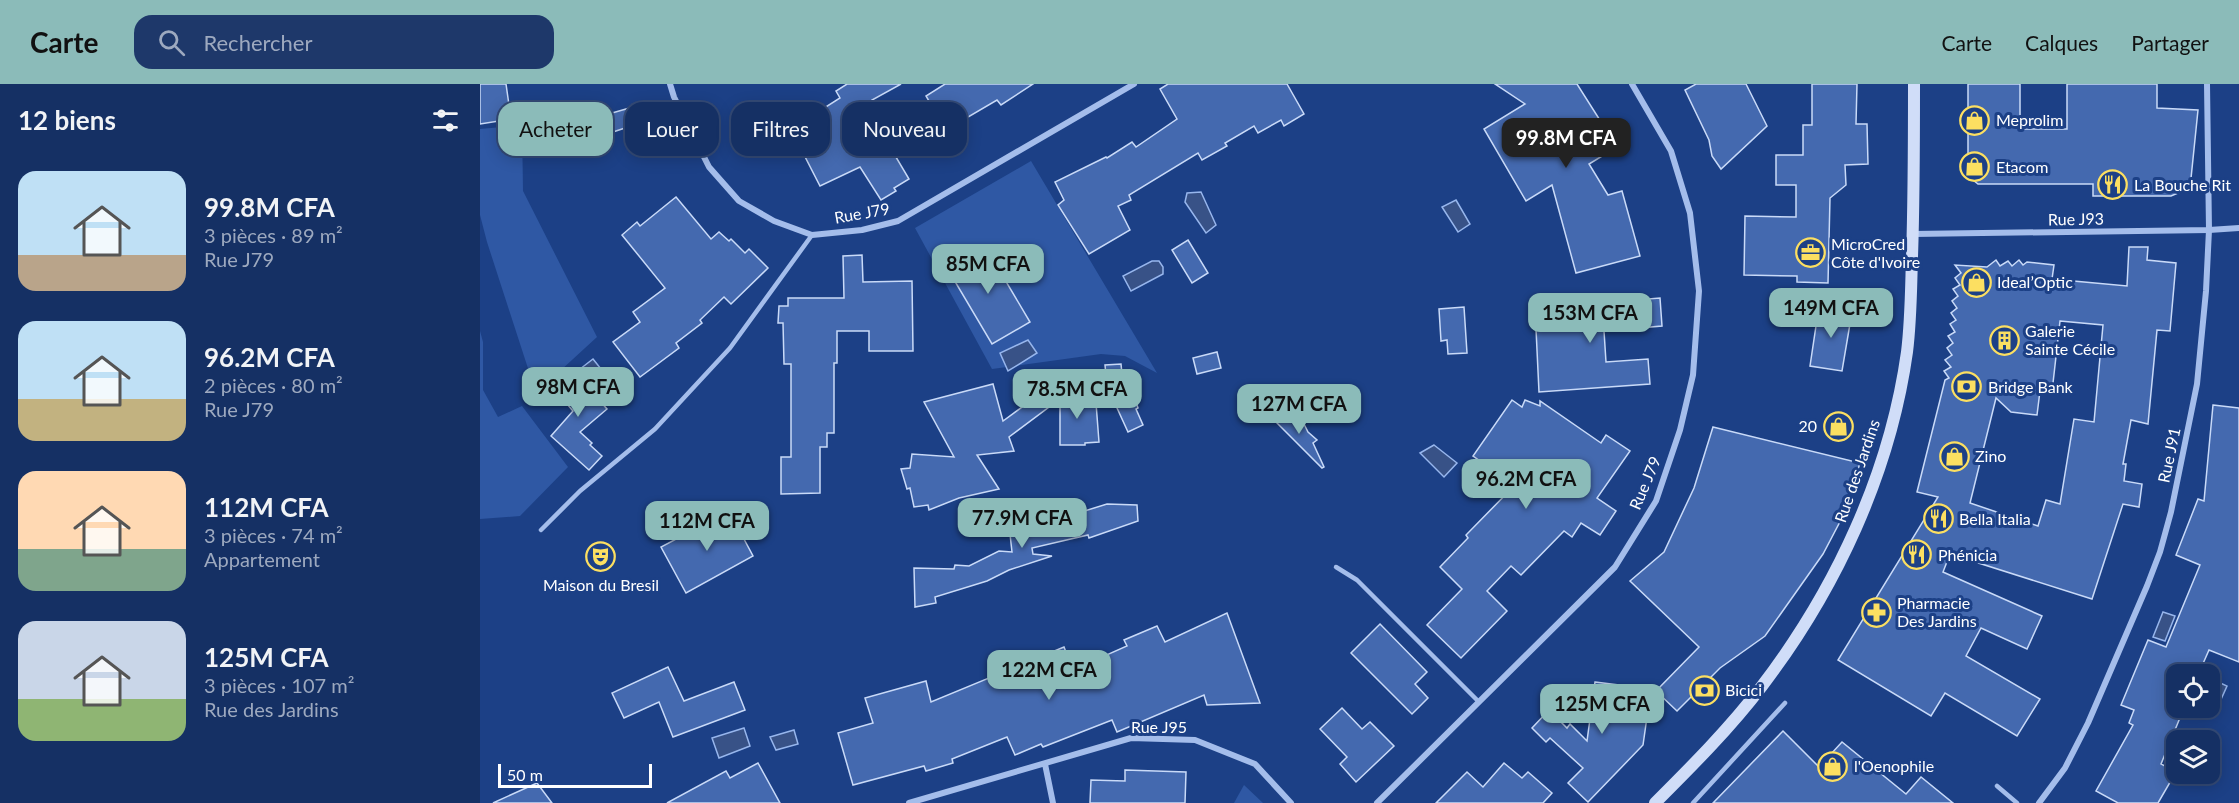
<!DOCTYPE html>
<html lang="fr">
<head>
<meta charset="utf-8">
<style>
	body { margin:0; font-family:Lato,sans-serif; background:#1e386a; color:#f1f3f6; height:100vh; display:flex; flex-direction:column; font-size:22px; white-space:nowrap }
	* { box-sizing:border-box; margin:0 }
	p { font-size:20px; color:#9da9bf }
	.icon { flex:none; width:33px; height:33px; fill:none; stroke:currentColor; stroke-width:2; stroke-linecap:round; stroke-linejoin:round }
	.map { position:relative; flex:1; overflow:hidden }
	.side { display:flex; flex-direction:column; background:#153064; width:480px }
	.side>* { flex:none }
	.guide { position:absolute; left:18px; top:18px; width:570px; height:54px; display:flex; gap:12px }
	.controls { position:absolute; left:1686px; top:580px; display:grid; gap:12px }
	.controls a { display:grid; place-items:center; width:54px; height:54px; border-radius:12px; background:#153064; box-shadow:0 3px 15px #0003,0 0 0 2px #344b78; font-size:30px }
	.scale { position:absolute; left:18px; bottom:15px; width:154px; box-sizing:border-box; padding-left:6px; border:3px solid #fff; border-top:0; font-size:16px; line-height:21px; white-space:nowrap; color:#fff; -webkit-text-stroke:4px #1c4086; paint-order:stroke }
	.price { position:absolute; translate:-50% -51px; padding:0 14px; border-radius:12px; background:#8bbbb9; color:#111; font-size:20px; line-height:39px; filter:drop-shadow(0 2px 3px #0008) }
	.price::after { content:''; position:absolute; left:50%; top:36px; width:18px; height:14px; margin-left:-9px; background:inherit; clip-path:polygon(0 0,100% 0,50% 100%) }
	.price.current { background:#222; color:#fff }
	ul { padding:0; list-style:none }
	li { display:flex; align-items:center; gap:18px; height:150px; padding:0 18px }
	li span { display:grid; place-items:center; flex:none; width:168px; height:120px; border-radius:18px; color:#555 }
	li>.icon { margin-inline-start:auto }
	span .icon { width:72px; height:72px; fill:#fffc; stroke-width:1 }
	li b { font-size:26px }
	h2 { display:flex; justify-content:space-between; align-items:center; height:72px; padding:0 18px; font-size:26px }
	.chip { padding:0 21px; border-radius:18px; background:#153064; box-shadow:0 3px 15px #0003,0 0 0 2px #344b78; font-size:21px; line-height:54px }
	.chip.current { background:#8bbbb9; color:#111 }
	header { display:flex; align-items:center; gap:36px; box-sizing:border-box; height:84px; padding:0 30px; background:#8bbbb9; color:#111 }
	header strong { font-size:28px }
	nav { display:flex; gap:33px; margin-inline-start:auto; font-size:21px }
	.search { width:420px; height:54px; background:#1e386a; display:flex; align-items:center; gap:15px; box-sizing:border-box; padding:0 21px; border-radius:18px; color:#9da9bf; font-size:22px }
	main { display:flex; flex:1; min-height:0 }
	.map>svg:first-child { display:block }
</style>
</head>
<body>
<header>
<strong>Carte</strong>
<div class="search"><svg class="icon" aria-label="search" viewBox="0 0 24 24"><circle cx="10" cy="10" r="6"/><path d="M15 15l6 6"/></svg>Rechercher</div>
<nav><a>Carte</a><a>Calques</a><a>Partager</a></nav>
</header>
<main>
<section class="side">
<h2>12 biens<svg class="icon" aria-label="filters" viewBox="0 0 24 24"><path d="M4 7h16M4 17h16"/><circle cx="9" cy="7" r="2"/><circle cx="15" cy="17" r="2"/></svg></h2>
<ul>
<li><span style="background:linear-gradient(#bfe0f5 70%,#b9a48a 0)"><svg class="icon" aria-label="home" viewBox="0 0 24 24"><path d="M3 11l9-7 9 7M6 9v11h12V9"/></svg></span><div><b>99.8M CFA</b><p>3 pièces · 89 m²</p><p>Rue J79</p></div></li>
<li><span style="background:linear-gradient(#bfe0f5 65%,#c2b280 0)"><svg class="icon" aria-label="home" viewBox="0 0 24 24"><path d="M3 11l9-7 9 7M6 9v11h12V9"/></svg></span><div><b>96.2M CFA</b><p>2 pièces · 80 m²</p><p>Rue J79</p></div></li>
<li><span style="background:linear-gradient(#ffd9b3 65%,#7fa58c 0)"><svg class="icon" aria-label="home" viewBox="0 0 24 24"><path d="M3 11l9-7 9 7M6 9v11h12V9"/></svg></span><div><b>112M CFA</b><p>3 pièces · 74 m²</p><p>Appartement</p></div></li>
<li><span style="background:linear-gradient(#c9d6e8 65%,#8fb573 0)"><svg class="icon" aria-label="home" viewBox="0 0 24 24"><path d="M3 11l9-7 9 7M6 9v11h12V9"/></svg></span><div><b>125M CFA</b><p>3 pièces · 107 m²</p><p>Rue des Jardins</p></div></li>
</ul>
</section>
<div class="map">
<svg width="1759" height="719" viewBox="0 0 1759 719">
	<rect width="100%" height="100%" fill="#1c4086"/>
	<!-- green -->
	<g fill="#2f58a4">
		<path d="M42 41 43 107 117 253 56 309 7 158 0 131V45Z"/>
		<path d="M551 77 677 289 645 272 621 270 512 285 435 144Z"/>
		<path d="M0 247 3 258V306L18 333 42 322 88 383 40 432 0 435Z"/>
		<path d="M764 701 783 719H754Z"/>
	</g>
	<!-- water -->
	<g fill="#385287" stroke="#97b6ed" stroke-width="1.5">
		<path d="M721 108 736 141 726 149 705 118 707 109Z"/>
		<path d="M976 116 990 140 978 148 962 123Z"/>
		<path d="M672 177H679L683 183V190L651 207 643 192Z"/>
		<path d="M548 256 557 269 528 287 520 269Z"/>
		<path d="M113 275 125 290H132L130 297 133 300 122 309 100 285Z"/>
		<path d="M954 361 977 379 964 393 940 369Z"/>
		<path d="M1683 528 1695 532 1685 557 1673 553Z"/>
		<path d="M1736 597 1747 602 1738 622 1730 618V612Z"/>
		<path d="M264 644 270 662 239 674 232 654Z"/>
		<path d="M314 646 318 660 296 666 290 653Z"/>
	</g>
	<!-- building -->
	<g fill="#4469af" stroke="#c9daf8" stroke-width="1.5" fill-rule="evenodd">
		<path d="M0 0H26L31 35 0 40Z"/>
		<path d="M367 0H421L392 16 419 58 410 63 429 95 414 104 416 107 401 116 380 83 340 102 318 59 351 41 341 26 360 14 356 7Z"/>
		<path d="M465 0H553L521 21 517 16 466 46 446 12Z"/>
		<path d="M688 0H807L824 30 804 42 801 36 778 49 774 42 745 59 747 62 722 76 718 69 649 111 651 116 638 122 650 146 609 170 578 121 584 116 575 98 626 73 627 74 652 58 656 63 697 35 680 5Z"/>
		<path d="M1015 0H1097L1137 63 1109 80 1128 111 1142 107 1160 172 1096 189 1072 101 1046 117 1004 45 1045 20Z"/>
		<path d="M1216 0H1266L1287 42 1241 85 1232 72 1229 56 1205 6Z"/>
		<path d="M1332 0H1377L1376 40H1387L1388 80 1365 81 1366 101 1350 114 1348 199 1317 198V192L1264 191 1265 132 1316 133V101H1296V71H1323V41H1332Z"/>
		<path d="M1488 0H1540V45H1587V0H1677V24L1718 26 1710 104 1691 112H1613V100H1498L1488 92Z"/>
		<path d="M160 21 170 55 154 60 148 43 130 49 125 31Z"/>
		<path d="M196 113 231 155 239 148 249 157 251 155 265 169 269 165 288 184 251 220 244 213 220 236 222 239 196 259 199 264 160 293 133 258 160 238 153 228 185 204 142 151 157 138 160 142Z"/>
		<path d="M708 156 728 189 712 199 692 166Z"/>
		<path d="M505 162 550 238 512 260 467 184Z"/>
		<path d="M1649 163H1668L1667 176 1696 179 1690 247 1677 246 1668 340 1651 336 1643 380H1646L1644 397 1662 400 1659 423 1643 420 1612 515 1470 470 1463 488 1562 532 1547 565 1501 544 1486 572 1560 615 1537 652 1465 609 1451 632 1358 576 1458 413 1437 408 1465 296 1469 294 1464 287 1471 283 1465 276 1472 271 1467 264 1473 259 1468 252 1475 248 1470 240 1476 236 1471 229 1477 224 1472 217 1478 212 1473 205 1480 201 1475 194 1481 189 1475 181 1507 183 1516 176 1520 182 1528 177 1532 182 1539 176 1543 181 1547 178 1574 181 1572 195 1647 202ZM1580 237 1623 241 1614 338 1594 335 1580 420 1566 416 1558 442 1490 419 1516 314 1531 328 1557 331 1560 307 1572 308Z"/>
		<path d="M382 171 383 198 432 197 433 267H389V247H357V279H354V349H347V363H340V409L301 410V373H311V280H304L303 239H298L299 222H308V214H364L363 172Z"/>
		<path d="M1180 214 1182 242 1124 247 1126 278 1168 275 1170 300 1059 308 1055 224Z"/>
		<path d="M1339 222 1372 228 1362 287 1330 282Z"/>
		<path d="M984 223 987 269 968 270 967 256 961 257 959 225Z"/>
		<path d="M737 268 741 284 717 290 713 274Z"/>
		<path d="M641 280 644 310 652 307 658 324 656 325 663 341 648 348 627 302 625 281Z"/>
		<path d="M91 284 127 325 100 348 112 359 110 361 122 372 109 386 71 352 93 327 71 301Z"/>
		<path d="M513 300 523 337 564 307 573 320 529 353 534 367 497 371 519 405 479 414 449 426 448 421 434 423 430 404 427 405 421 385 430 384 432 370 474 373 444 318Z"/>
		<path d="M580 300 600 317 616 319 619 358 605 359V361H580Z"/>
		<path d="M1032 316 1042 323 1045 316 1060 322V317L1121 359 1126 351 1150 367 1117 414 1136 427 1120 451 1101 439 1092 453 1084 447 1041 491 1031 482 1007 507 1027 527 981 574 947 541 982 505 960 483 988 454 986 451 1035 401 993 372Z"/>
		<path d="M1733 321 1759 324V578L1729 566 1718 591H1696V624H1704L1681 680 1696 688 1678 719H1638L1616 707 1653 641 1649 639 1654 626 1641 621 1668 556 1686 563 1720 481 1696 471 1718 415 1724 417Z"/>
		<path d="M800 325 817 339 822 336 828 348 837 356 833 359 844 383 842 384 792 334Z"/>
		<path d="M1233 343 1380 379 1363 432 1343 470 1285 552 1240 584 1197 627 1176 607 1219 563 1150 497 1184 468 1214 404Z"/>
		<path d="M627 420 657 421 658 437 609 454 608 451 552 464 553 470 572 472 529 486 507 497 455 513 456 519 435 523 434 484 474 485 475 481 489 482 519 467 532 468 530 450 539 448 537 438 566 428 569 438Z"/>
		<path d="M249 427 273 472 206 509 181 463Z"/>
		<path d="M747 529 780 619 727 621 724 611 637 648 632 636 563 663 561 660 535 671 527 653 472 675 473 679 446 687 444 682 373 701 358 649 393 639 385 614 446 597 451 618 584 563 593 586 647 562 644 556 677 542 685 558Z"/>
		<path d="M900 540 947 588 935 600 948 614 932 630 871 569Z"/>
		<path d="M188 583 204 617 254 598 265 626 193 653 179 618 144 634 132 609Z"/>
		<path d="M1115 598 1171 605 1163 661 1108 718 1088 699 1103 684 1070 654 1066 658 1052 644 1069 626 1087 644 1090 640 1107 657Z"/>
		<path d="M862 624 882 645 890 638 914 662 876 698 860 680 867 673 840 645Z"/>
		<path d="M1303 647 1339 683 1362 658 1426 710 1441 693 1473 719H1233Z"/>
		<path d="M278 679 300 719H187L246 687 250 694Z"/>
		<path d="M1024 679 1042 694 1048 688 1072 709 1063 719H956L987 688 1003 703Z"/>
		<path d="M645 686 706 688 705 719H610L611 696 645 697Z"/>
		<path d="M57 699 72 719H13Z"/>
	</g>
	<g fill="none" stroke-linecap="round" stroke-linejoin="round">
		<!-- lane -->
		<g stroke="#a4bdeb" stroke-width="4.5">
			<path d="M61 446 100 407 175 345 250 264 332 151"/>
			<path d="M856 483 877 496 999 618"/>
			<path d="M1517 702 1537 719"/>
			<path d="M1213 719 1305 619"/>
		</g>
		<!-- street -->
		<g stroke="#a4bdeb" stroke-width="6">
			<path d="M190 0 194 13 229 83 259 117 294 137 332 151 382 146 418 137 654 0"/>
			<path d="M1433 150 1729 146 1759 144"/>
			<path d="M565 680 573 719"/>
			<path d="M429 719 651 654 715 656 775 680 811 719"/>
			<path d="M897 719 1135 483 1176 417 1200 346 1213 291 1219 207 1210 129 1191 67 1152 0"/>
			<path d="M1559 719 1585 684 1608 639 1667 502 1680 468 1691 428 1717 300 1726 207 1729 146 1727 0"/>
		</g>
		<!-- secondary -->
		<path stroke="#d0ddf8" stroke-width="12" d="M1175 719C1212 682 1250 644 1282 602 1356 505 1410 389 1427 268 1431 236 1431 204 1432 173 1434 115 1434 58 1434 0"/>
	</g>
	<!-- icons -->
	<defs>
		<symbol id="shop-ring" viewBox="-11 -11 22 22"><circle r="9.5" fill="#1c4086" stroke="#fcdf61" stroke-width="1.5"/><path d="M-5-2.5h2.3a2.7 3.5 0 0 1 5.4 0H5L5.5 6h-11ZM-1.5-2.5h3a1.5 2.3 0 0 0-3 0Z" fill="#fcdf61"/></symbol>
		<symbol id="restaurant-ring" viewBox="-11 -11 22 22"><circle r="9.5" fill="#1c4086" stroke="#fcdf61" stroke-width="1.5"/><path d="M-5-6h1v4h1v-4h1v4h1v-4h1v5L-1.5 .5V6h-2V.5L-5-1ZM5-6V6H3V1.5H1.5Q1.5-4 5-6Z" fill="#fcdf61"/></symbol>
		<symbol id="office-ring" viewBox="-11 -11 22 22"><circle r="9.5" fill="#1c4086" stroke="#fcdf61" stroke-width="1.5"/><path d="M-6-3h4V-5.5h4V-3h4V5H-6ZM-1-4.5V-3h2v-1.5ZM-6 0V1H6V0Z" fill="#fcdf61"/></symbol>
		<symbol id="building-ring" viewBox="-11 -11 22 22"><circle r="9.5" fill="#1c4086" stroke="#fcdf61" stroke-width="1.5"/><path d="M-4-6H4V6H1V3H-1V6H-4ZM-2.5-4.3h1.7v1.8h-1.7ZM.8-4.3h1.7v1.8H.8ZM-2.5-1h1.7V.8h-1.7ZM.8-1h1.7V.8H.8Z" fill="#fcdf61"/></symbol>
		<symbol id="bank-ring" viewBox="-11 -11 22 22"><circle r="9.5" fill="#1c4086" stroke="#fcdf61" stroke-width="1.5"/><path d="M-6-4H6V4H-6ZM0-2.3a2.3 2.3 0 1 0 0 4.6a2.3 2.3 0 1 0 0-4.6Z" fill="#fcdf61"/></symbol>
		<symbol id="theatre-ring" viewBox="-11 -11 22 22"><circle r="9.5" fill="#1c4086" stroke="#fcdf61" stroke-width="1.5"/><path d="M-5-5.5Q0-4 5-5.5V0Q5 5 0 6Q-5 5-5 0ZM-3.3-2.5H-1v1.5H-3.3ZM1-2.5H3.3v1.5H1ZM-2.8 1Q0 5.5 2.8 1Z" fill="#fcdf61"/></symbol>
		<symbol id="pharmacy-ring" viewBox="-11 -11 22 22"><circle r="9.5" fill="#1c4086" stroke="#fcdf61" stroke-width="1.5"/><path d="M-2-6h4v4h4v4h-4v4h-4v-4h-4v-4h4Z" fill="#fcdf61"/></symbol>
	</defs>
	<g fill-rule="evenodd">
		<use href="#shop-ring" x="1478" y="20" width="33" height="33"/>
		<use href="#shop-ring" x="1478" y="66" width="33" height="33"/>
		<use href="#restaurant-ring" x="1616" y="84" width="33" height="33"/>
		<use href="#office-ring" x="1314" y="152" width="33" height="33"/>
		<use href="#shop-ring" x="1480" y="182" width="33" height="33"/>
		<use href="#building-ring" x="1508" y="240" width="33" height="33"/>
		<use href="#bank-ring" x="1470" y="286" width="33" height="33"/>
		<use href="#shop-ring" x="1342" y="326" width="33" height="33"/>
		<use href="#shop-ring" x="1458" y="356" width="33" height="33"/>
		<use href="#restaurant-ring" x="1442" y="418" width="33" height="33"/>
		<use href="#restaurant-ring" x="1420" y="454" width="33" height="33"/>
		<use href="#theatre-ring" x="104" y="456" width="33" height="33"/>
		<use href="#pharmacy-ring" x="1380" y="512" width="33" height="33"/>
		<use href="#bank-ring" x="1208" y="590" width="33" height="33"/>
		<use href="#shop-ring" x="1336" y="666" width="33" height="33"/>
	</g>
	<g text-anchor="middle" stroke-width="6" stroke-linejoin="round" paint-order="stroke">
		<!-- poi labels -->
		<g font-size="16" fill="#fff" stroke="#1c4086" text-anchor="start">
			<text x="1516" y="42">Meprolim</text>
			<text x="1516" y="89">Etacom</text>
			<text x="1654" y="107">La Bouche Rit</text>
			<text x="1351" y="166">MicroCred<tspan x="1351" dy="18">Côte d'Ivoire</tspan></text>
			<text x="1517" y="204">Ideal’Optic</text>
			<text x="1545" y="253">Galerie<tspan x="1545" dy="18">Sainte Cécile</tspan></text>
			<text x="1508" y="309">Bridge Bank</text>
			<text x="1337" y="348" text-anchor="end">20</text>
			<text x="1495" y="378">Zino</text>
			<text x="1479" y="441">Bella Italia</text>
			<text x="1458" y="477">Phénicia</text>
			<text x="121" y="507" text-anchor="middle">Maison du Bresil</text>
			<text x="1417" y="525">Pharmacie<tspan x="1417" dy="18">Des Jardins</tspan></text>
			<text x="1245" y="612">Bicici</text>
			<text x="1374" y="688">l'Oenophile</text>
		</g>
		<!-- street labels -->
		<g font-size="16" fill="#fff" stroke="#1c4086">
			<text transform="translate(382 129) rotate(-10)" y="6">Rue J79</text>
			<text transform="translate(1596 135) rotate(-1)" y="6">Rue J93</text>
			<text transform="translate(1689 371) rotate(-78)" y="6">Rue J91</text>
			<text transform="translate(1377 387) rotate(-71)" y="6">Rue des Jardins</text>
			<text transform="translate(1165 399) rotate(-67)" y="6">Rue J79</text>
			<text x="679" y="649">Rue J95</text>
		</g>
	</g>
</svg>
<div class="controls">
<a><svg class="icon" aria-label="locate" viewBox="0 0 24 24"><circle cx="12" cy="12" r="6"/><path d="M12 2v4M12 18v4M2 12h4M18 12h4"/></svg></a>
<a><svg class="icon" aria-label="layers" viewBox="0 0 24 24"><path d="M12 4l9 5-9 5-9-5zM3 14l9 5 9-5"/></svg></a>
</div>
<div class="scale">50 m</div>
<b class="price current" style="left:1086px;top:85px">99.8M CFA</b>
<b class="price" style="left:508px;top:211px">85M CFA</b>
<b class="price" style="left:1351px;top:255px">149M CFA</b>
<b class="price" style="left:1110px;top:260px">153M CFA</b>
<b class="price" style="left:98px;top:334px">98M CFA</b>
<b class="price" style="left:597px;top:336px">78.5M CFA</b>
<b class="price" style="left:819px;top:351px">127M CFA</b>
<b class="price" style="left:1046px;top:426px">96.2M CFA</b>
<b class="price" style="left:542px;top:465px">77.9M CFA</b>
<b class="price" style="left:227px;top:468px">112M CFA</b>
<b class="price" style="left:569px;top:617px">122M CFA</b>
<b class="price" style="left:1122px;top:651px">125M CFA</b>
<div class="guide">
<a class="chip current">Acheter</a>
<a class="chip">Louer</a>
<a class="chip">Filtres</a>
<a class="chip">Nouveau</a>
</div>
</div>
</main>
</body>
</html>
